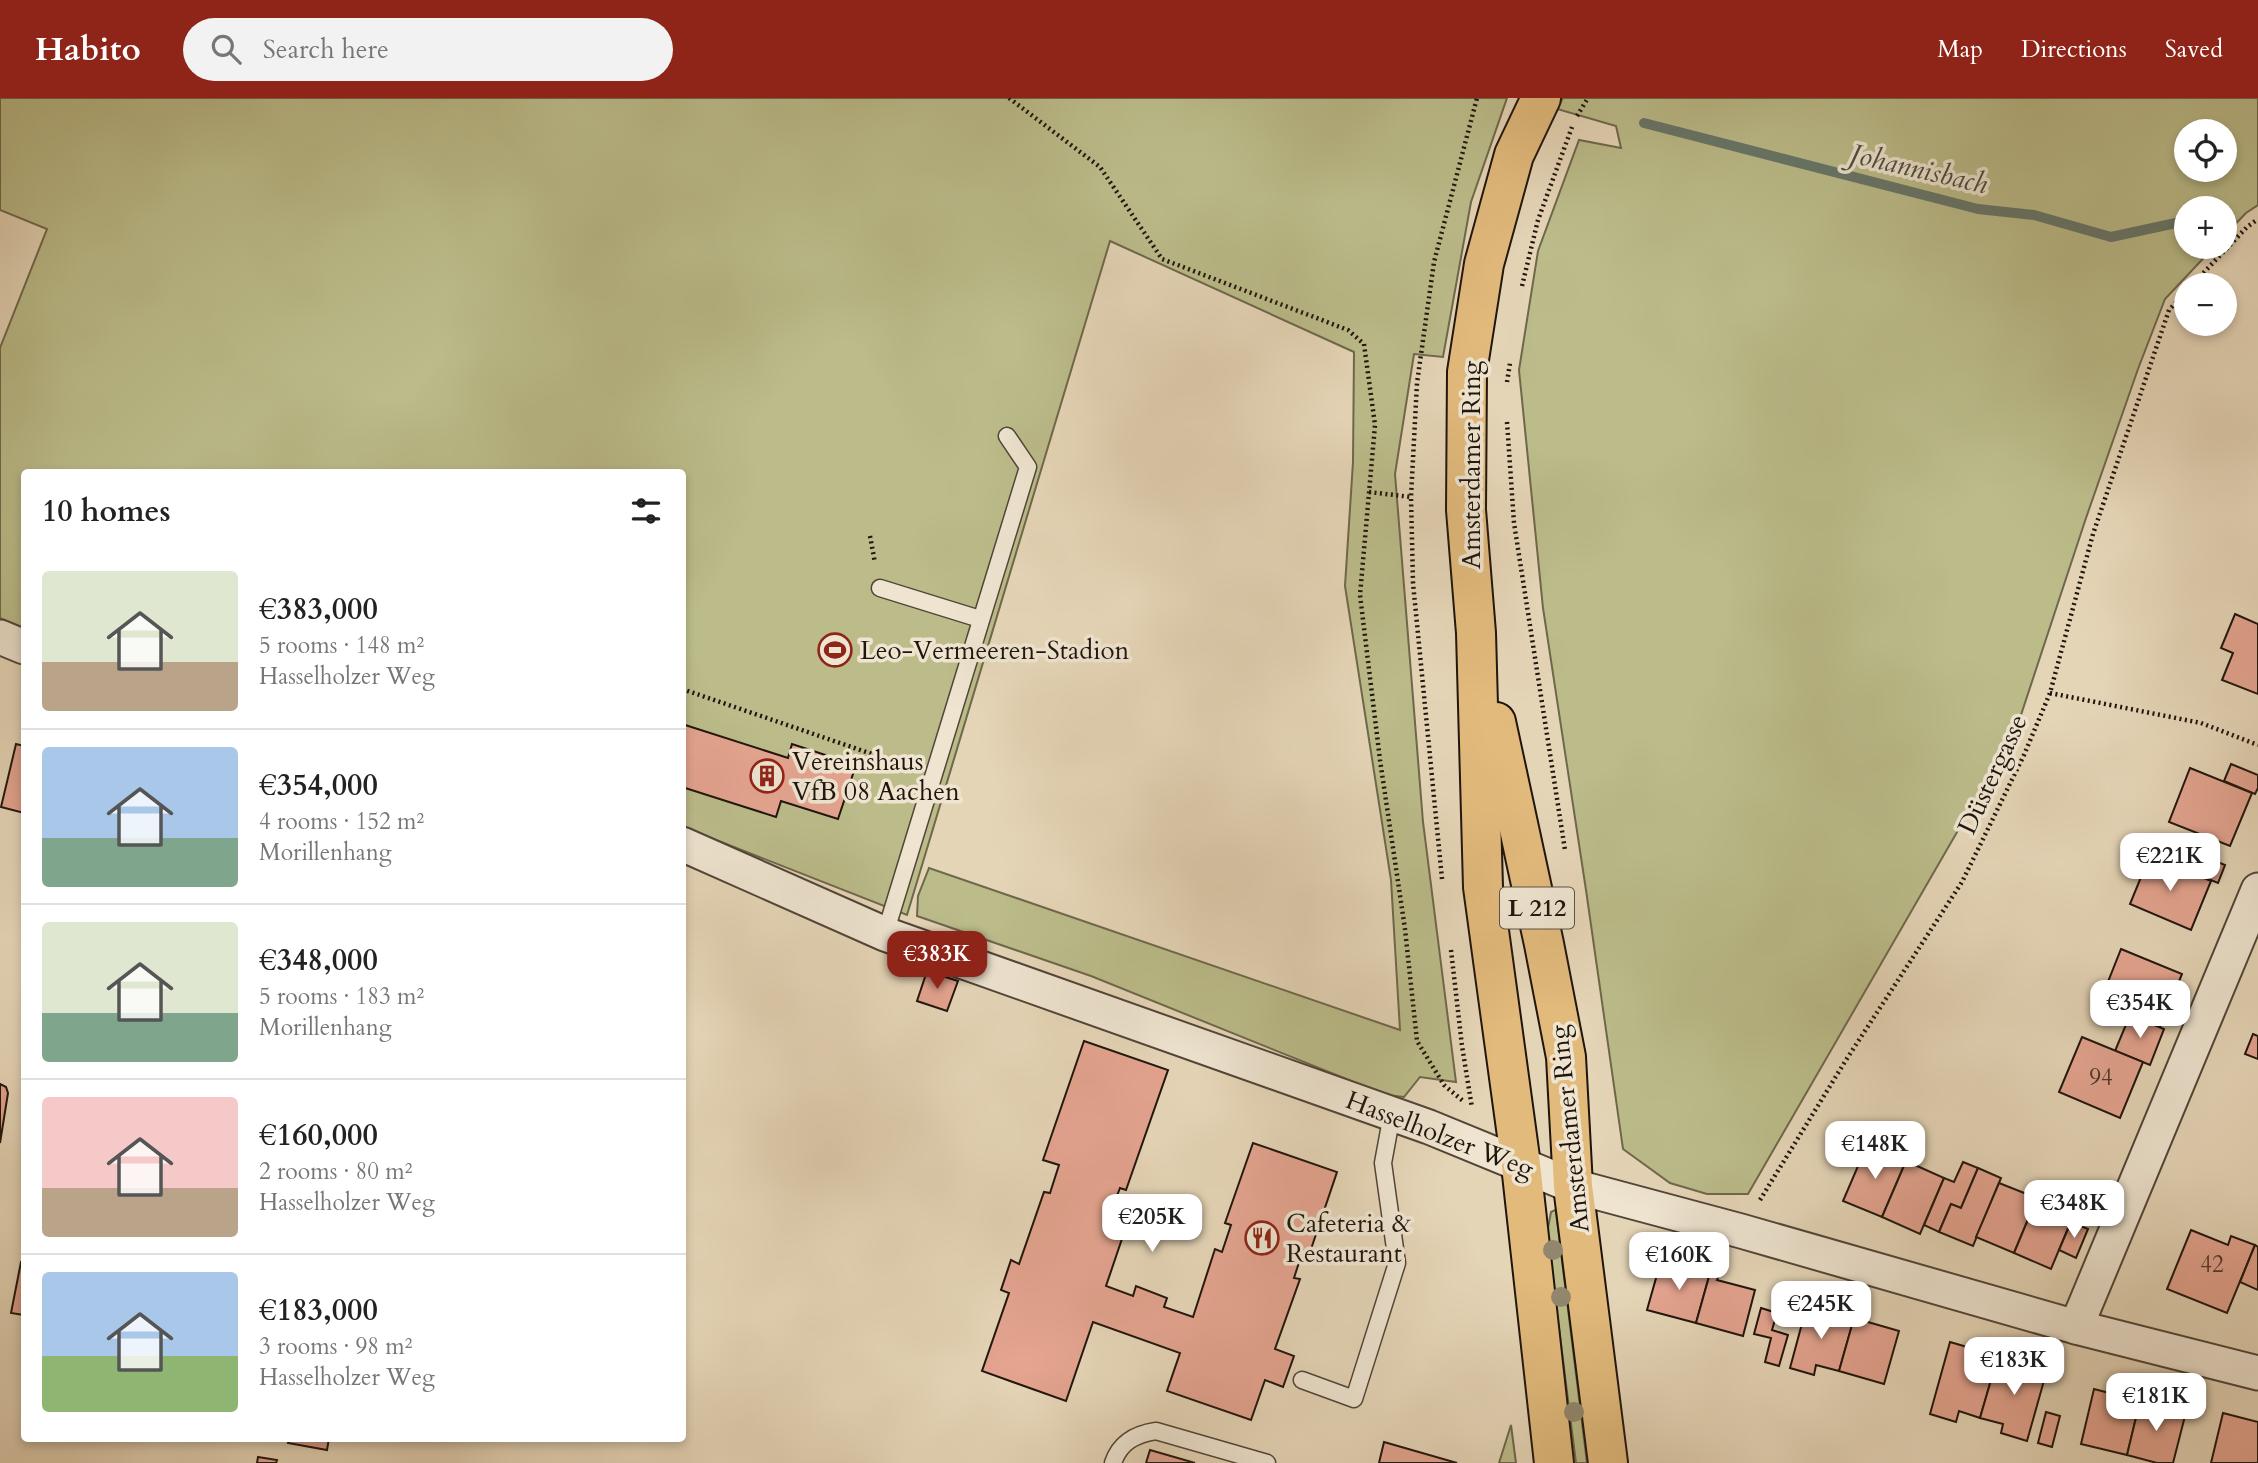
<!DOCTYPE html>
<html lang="en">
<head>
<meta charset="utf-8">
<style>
	body { margin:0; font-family:Cardo,serif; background:#f2f2f2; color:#222; height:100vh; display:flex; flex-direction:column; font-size:26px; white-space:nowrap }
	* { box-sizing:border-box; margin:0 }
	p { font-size:23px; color:#767676 }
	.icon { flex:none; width:38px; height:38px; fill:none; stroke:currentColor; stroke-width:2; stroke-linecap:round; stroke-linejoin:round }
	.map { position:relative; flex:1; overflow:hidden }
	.drawer { position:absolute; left:21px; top:371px; width:665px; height:973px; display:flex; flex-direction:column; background:#fff; border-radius:7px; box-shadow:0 4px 10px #0003 }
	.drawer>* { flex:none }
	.controls { position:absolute; left:2174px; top:21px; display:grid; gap:14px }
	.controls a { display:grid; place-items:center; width:63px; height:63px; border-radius:50%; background:#fff; box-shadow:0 4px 10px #0003; font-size:35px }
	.price { position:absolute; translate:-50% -60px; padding:0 16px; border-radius:14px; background:#fff; color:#222; font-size:23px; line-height:46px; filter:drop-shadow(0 2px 4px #0008) }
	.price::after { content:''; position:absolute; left:50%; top:42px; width:21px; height:16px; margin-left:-10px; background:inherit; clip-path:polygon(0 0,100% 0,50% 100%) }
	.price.active { background:#8f2418; color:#fff }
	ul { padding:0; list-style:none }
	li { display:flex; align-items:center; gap:21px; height:175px; padding:0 21px }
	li+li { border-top:2px solid #e0e0e0 }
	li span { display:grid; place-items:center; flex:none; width:196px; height:140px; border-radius:7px; color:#555 }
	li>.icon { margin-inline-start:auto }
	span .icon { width:84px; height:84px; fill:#fffc; stroke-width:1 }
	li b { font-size:30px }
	h2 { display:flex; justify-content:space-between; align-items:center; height:84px; padding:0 21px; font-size:30px }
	header { display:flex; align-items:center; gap:42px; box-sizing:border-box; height:98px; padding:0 35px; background:#8f2418; color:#fff }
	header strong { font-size:33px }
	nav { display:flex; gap:38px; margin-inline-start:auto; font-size:24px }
	.search { width:490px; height:63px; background:#f2f2f2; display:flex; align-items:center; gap:18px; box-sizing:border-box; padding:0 24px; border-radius:38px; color:#767676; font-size:26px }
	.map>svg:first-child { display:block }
</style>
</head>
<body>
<header>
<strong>Habito</strong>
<div class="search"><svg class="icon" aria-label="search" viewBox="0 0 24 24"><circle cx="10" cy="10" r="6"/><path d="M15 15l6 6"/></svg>Search here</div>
<nav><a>Map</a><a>Directions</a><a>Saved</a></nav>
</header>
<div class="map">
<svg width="2258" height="1365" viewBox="0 0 2258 1365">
	<rect width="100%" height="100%" fill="#e5d5b7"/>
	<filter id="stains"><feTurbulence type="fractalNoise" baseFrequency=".00286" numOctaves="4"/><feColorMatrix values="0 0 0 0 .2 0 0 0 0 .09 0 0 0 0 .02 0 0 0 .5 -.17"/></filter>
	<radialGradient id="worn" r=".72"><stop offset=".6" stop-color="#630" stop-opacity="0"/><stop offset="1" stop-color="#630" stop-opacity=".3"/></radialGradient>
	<!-- green -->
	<g fill="#bbbc8a" stroke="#6e684c" stroke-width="2" fill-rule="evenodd">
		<path d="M0 0H1507L1471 104 1443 259 1414 256 1395 376 1423 724 1456 984 1420 979 1404 999 1386 997 1091 878 917 818 918 798 929 770 1400 932 1391 782 1345 488 1353 364 1354 254 1110 143 907 817 683 729 682 374H24V530L0 520V250L47 131 0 112Z"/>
		<path d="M1563 0H2258V107L2246 115 2224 138V110H2186V149H2214L2165 201 2138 271 2086 420 2016 632 1748 1096H1707L1670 1085 1623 1051 1586 792 1543 510 1519 272 1538 153 1579 42 1621 50 1616 28 1557 11ZM2186 33H2224V72H2186Z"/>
		<path d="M1555 1112 1556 1114 1587 1365H1576L1547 1135 1551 1114Z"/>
		<path d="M1511 1327 1516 1365H1499Z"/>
	</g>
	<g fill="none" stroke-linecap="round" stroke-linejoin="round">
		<!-- stream -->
		<g stroke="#67776b" stroke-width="10">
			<path d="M1644 25 1947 103 1978 111 2034 117 2111 139 2176 125 2186 126"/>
			<path d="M2224 124H2232"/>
		</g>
	</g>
	<!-- building -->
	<g fill="#e4a490" stroke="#20150d" stroke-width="2">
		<path d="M2235 516 2258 526V596L2222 582 2233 555 2221 550Z"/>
		<path d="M682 626 788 660 792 646 856 667 838 721 781 703 776 719 682 689Z"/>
		<path d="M16 646 24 648V715L1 709Z"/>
		<path d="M2231 666 2258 677V690L2255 696 2224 683Z"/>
		<path d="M2190 670 2252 695 2230 748 2169 724Z"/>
		<path d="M2191 753 2225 767 2218 785 2184 771Z"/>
		<path d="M2150 757 2211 783 2191 832 2130 806Z"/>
		<path d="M2121 851 2182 876 2160 929 2100 904Z"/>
		<path d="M927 873 958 883 947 913 917 903Z"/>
		<path d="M2130 917 2164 931 2150 967 2115 953Z"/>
		<path d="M2253 936 2258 938V961L2245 956Z"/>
		<path d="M2082 939 2143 964 2120 1020 2059 994Z"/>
		<path d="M1084 943 1168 972 1126 1092 1120 1090 1110 1116 1128 1123 1106 1188 1133 1198 1136 1188 1167 1200 1164 1209 1193 1219 1215 1151 1222 1154 1231 1127 1225 1125 1253 1045 1337 1074 1310 1154 1303 1152 1294 1180 1300 1181 1275 1251 1294 1258 1283 1289 1265 1282 1251 1322 1167 1293 1180 1255 1093 1224 1066 1303 982 1273 1009 1195 1001 1192 1011 1162 1019 1166 1044 1094 1050 1095 1059 1067 1043 1062Z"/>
		<path d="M0 986 6 989 8 995 0 1045Z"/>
		<path d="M1867 1047 1906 1063 1882 1119 1843 1103Z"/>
		<path d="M1906 1063 1944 1080 1920 1136 1882 1119Z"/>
		<path d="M1963 1064 1978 1070 1961 1110 1951 1106 1939 1134 1924 1127 1944 1080 1954 1084Z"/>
		<path d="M1978 1070 2001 1080 1973 1148 1939 1134 1951 1106 1961 1110Z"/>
		<path d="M1999 1085 2037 1100 2014 1155 1976 1139Z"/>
		<path d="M2037 1100 2074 1116 2051 1171 2014 1155Z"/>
		<path d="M2071 1124 2088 1131 2076 1160 2059 1152Z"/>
		<path d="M2191 1132 2228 1147 2231 1138 2255 1147 2227 1215 2167 1191Z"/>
		<path d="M2255 1147 2258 1149V1192L2240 1184Z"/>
		<path d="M21 1164H24V1217L11 1215Z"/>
		<path d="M1660 1166 1681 1172 1691 1166 1694 1171 1710 1175 1696 1225 1647 1212Z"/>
		<path d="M1710 1175 1719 1177 1717 1182 1755 1192 1743 1238 1696 1225Z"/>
		<path d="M1807 1207 1854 1220 1839 1273 1816 1267 1814 1277 1790 1270Z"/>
		<path d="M1761 1210 1777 1215 1772 1232 1788 1237 1779 1268 1765 1264 1771 1240 1754 1236Z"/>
		<path d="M1854 1220 1899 1233 1884 1286 1839 1273Z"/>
		<path d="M1950 1244 1998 1258 1980 1320 1959 1313 1956 1324 1930 1316Z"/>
		<path d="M1998 1258 2047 1272 2027 1343 2001 1335 2003 1326 1980 1320Z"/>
		<path d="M2094 1291 2140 1303 2127 1357 2081 1346Z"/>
		<path d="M2140 1303 2186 1314 2173 1365H2157L2127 1357Z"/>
		<path d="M2046 1314 2060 1318 2052 1349 2038 1345Z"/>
		<path d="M2223 1315 2258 1324V1365H2211Z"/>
		<path d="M289 1340H329L327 1352 288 1345Z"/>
		<path d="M1384 1344 1457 1365H1379Z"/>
		<path d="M1150 1352 1195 1365H1146Z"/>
		<path d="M258 1359 277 1362 276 1365H257Z"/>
	</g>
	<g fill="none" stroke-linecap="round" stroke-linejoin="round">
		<defs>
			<g id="service">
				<path d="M880 490 980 521"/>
				<path d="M885 836 1028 369 1007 338"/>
				<path d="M1302 1282 1354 1301 1397 1165 1383 1065 1392 1016"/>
				<path d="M1113 1365C1120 1344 1136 1336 1156 1333L1267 1365"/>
			</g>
			<g id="minor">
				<path d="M0 539 24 549"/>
				<path d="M682 746 885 836 1429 1029 1573 1088 1741 1133 2076 1229 2258 1275"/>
				<path d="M2076 1229 2258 792"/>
			</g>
			<g id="primary">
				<path d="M1541 0 1514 57 1484 166 1467 274 1466 412 1476 535 1483 789 1521 1067 1554 1365"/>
				<path d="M1496 624 1544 846 1566 959 1573 1088 1608 1365"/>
			</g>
		</defs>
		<!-- service casing -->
		<use href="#service" stroke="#514538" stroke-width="19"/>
		<!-- minor casing -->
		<use href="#minor" stroke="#514538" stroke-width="37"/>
		<!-- primary casing -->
		<use href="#primary" stroke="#20150d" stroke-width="42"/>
		<!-- path -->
		<g stroke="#20150d" stroke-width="4.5" stroke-dasharray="2 3.5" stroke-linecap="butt">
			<path d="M1009 0 1100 69 1162 161 1348 232 1364 246 1375 327 1360 497 1380 662 1405 831 1417 943 1444 987 1463 1003"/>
			<path d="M1577 18 1588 0"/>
			<path d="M2192 187 2247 129 2258 121"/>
			<path d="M1522 188 1538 122 1572 29"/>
			<path d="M1507 284 1510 265"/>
			<path d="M1507 324 1514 425 1565 752"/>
			<path d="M1369 394 1411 399"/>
			<path d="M870 438 875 465"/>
			<path d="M682 591 910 669"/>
			<path d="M2050 595 2201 625 2258 647"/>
			<path d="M1442 781 1413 485 1411 399 1417 285 1434 164 1477 0"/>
			<path d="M1451 852 1462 948 1472 1010"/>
			<path d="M1760 1102 1846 962 1962 784 2024 657 2050 595 2093 436 2169 212 2186 194"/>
		</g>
		<!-- service -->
		<use href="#service" stroke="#eee4d0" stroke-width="16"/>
		<!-- minor -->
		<use href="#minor" stroke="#eee4d0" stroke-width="33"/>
		<!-- primary -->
		<use href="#primary" stroke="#e2ba7c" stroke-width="38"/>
	</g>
	<!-- trees -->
	<g fill="#92876e">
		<circle cx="1553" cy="1152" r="10"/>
		<circle cx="1561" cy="1199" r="10"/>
		<circle cx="1574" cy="1314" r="10"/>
	</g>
	<!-- icons -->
	<defs>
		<symbol id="stadium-ring" viewBox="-11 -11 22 22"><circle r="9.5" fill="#eee4d0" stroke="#8f2418" stroke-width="1.5"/><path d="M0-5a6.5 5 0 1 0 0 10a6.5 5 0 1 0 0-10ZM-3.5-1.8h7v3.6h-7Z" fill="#8f2418"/></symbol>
		<symbol id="building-ring" viewBox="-11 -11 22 22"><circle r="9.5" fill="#eee4d0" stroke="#8f2418" stroke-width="1.5"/><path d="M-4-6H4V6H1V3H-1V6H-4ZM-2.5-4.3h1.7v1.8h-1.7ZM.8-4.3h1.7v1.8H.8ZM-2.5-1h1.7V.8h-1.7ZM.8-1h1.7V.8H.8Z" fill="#8f2418"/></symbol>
		<symbol id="restaurant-ring" viewBox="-11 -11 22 22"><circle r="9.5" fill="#eee4d0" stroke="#8f2418" stroke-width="1.5"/><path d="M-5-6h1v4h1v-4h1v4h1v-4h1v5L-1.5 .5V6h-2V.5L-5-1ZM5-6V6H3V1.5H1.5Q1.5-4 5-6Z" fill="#8f2418"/></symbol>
	</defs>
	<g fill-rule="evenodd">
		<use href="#stadium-ring" x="816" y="533" width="38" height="38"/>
		<use href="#building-ring" x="748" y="659" width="38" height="38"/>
		<use href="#restaurant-ring" x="1243" y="1121" width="38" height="38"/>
	</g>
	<g text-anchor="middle" stroke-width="7" stroke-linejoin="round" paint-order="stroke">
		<!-- number labels -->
		<g font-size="23" fill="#51392e">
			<text x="2101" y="987">94</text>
			<text x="2212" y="1174">42</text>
		</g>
		<!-- shield labels -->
		<rect fill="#eee4d0" stroke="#5e5348" stroke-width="2" x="1500" y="789.5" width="74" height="41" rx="5"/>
		<g font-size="24" font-weight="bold" fill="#20150d">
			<text x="1537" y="818">L 212</text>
		</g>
		<!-- street labels -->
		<g font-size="26" fill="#20150d" stroke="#eee4d0">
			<text transform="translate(1471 367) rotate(-90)" y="9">Amsterdamer Ring</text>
			<text transform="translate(1992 676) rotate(-65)" y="9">Düstergasse</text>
			<text transform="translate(1569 1031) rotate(-96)" y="9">Amsterdamer Ring</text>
			<text transform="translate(1440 1036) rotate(21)" y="9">Hasselholzer Weg</text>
		</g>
		<!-- poi labels -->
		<g font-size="26" fill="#20150d" stroke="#eee4d0" text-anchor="start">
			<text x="860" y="561">Leo-Vermeeren-Stadion</text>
			<text x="792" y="672">Vereinshaus<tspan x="792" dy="30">VfB 08 Aachen</tspan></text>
			<text x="1286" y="1134">Cafeteria &amp;<tspan x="1286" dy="30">Restaurant</tspan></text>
		</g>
		<!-- water labels -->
		<g font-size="28" font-style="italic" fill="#494e44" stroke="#eee4d0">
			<text transform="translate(1919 70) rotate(13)" y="10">Johannisbach</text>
		</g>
	</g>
	<rect width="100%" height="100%" filter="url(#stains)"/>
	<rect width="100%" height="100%" fill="url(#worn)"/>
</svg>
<div class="controls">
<a><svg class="icon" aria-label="locate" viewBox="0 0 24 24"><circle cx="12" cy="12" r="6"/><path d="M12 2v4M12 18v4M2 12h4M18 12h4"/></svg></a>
<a>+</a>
<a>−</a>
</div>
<b class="price" style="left:2170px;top:795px">€221K</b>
<b class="price active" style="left:937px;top:893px">€383K</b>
<b class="price" style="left:2140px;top:942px">€354K</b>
<b class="price" style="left:1875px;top:1083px">€148K</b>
<b class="price" style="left:2074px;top:1142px">€348K</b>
<b class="price" style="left:1152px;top:1156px">€205K</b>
<b class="price" style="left:1679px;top:1194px">€160K</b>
<b class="price" style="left:1821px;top:1243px">€245K</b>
<b class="price" style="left:2014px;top:1299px">€183K</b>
<b class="price" style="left:2156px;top:1335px">€181K</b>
<section class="drawer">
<h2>10 homes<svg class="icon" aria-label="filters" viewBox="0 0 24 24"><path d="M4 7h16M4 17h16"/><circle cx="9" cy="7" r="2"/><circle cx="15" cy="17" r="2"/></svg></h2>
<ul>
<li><span style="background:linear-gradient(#dfe7d0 65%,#b9a48a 0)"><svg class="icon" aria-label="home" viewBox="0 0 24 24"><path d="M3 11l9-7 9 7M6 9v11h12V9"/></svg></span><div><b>€383,000</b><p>5 rooms · 148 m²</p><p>Hasselholzer Weg</p></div></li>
<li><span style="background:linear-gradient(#a9c7e8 65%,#7fa58c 0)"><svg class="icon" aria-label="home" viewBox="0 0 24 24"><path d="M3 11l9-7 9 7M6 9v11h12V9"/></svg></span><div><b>€354,000</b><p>4 rooms · 152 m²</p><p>Morillenhang</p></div></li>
<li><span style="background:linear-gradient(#dfe7d0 65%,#7fa58c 0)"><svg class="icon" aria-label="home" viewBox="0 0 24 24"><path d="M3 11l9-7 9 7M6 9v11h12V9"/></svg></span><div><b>€348,000</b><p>5 rooms · 183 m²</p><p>Morillenhang</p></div></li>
<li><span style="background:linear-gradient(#f6c9c9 65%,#b9a48a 0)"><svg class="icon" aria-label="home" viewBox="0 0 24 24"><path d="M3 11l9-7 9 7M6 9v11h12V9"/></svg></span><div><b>€160,000</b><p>2 rooms · 80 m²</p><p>Hasselholzer Weg</p></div></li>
<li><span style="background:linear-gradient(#a9c7e8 60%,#8fb573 0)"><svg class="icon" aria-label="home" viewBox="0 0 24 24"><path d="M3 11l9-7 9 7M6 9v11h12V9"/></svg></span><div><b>€183,000</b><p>3 rooms · 98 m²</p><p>Hasselholzer Weg</p></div></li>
</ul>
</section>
</div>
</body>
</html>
